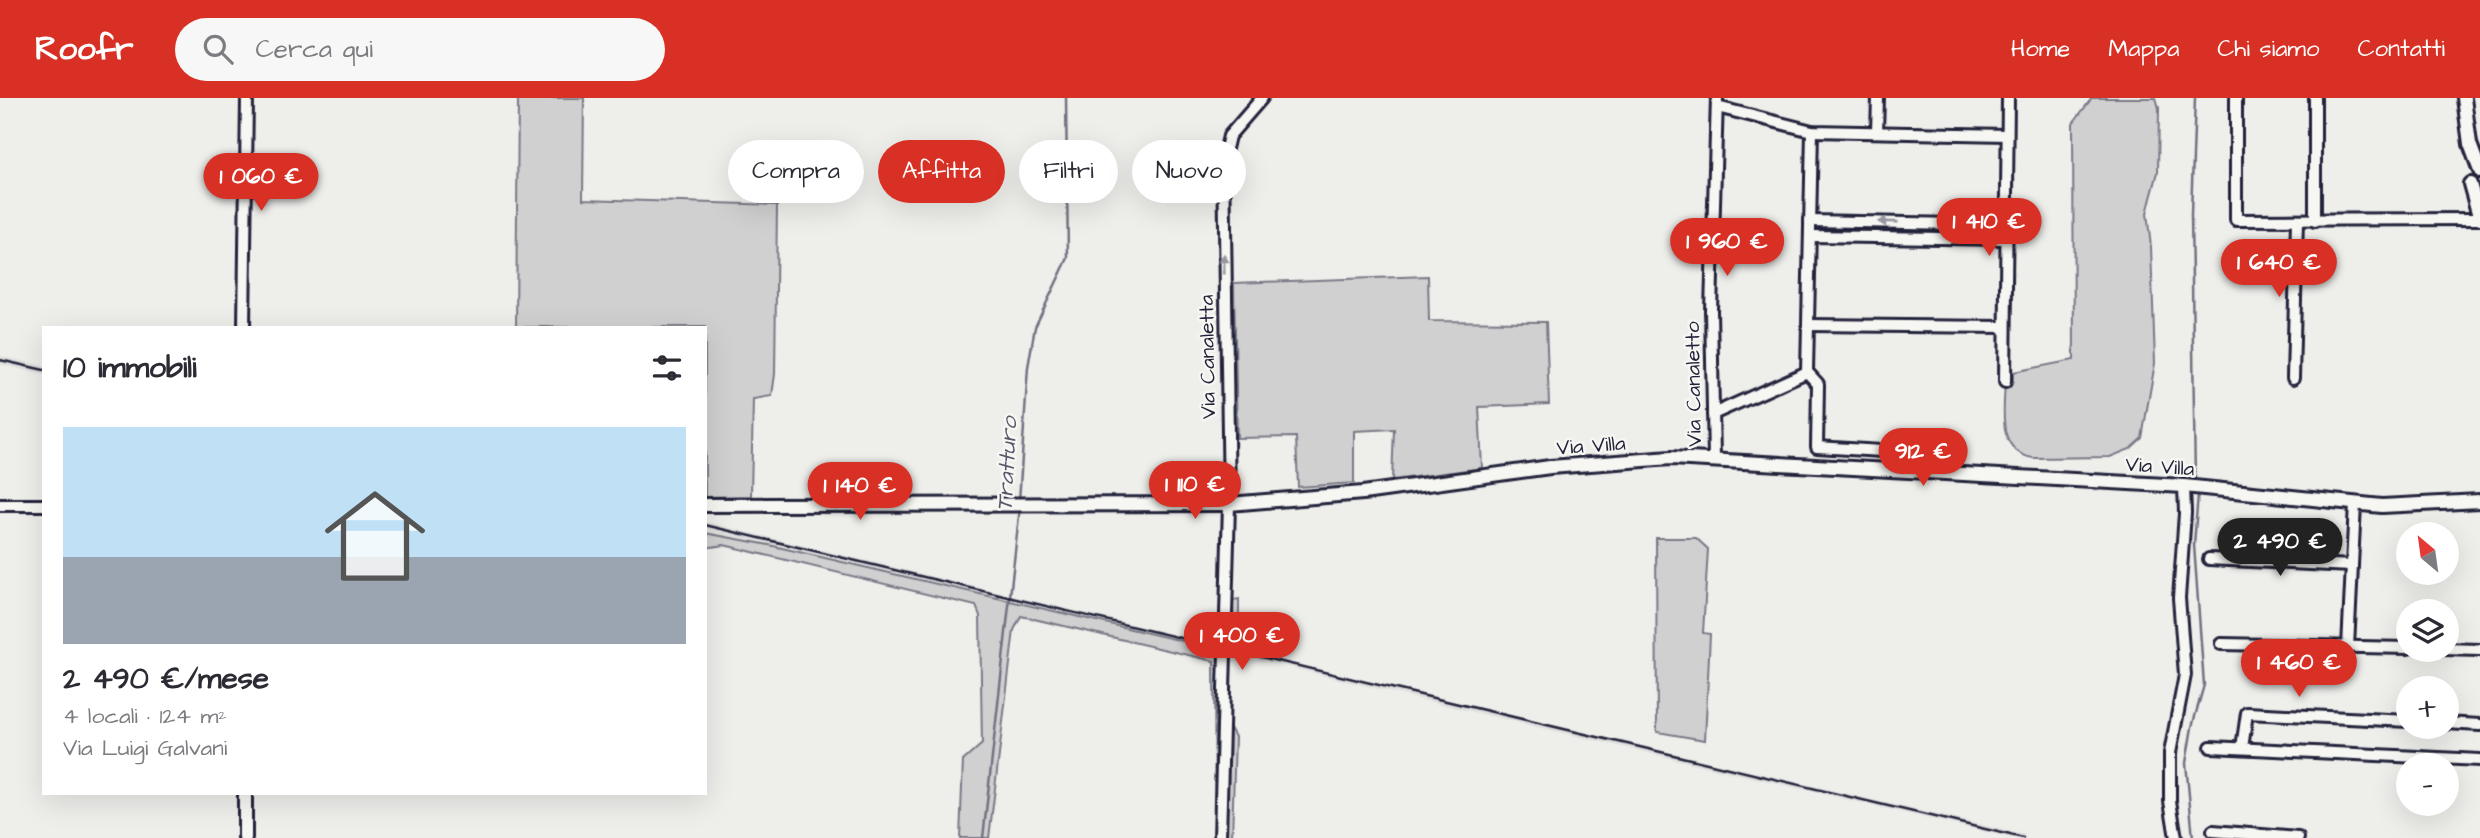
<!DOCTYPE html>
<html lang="it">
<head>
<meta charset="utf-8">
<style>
	body { margin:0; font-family:"Architects Daughter",sans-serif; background:#f7f7f7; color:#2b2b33; height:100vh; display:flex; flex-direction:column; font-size:26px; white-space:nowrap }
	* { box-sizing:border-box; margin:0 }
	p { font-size:23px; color:#7c7c81 }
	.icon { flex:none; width:38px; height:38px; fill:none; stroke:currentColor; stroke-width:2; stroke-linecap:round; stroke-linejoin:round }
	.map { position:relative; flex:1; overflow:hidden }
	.drawer { position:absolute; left:42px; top:228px; width:665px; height:469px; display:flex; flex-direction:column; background:#fff; border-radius:0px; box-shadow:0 7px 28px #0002 }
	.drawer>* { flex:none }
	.guide { position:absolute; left:728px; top:42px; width:665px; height:63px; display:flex; gap:14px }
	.needle { width:46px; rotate:331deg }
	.controls { position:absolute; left:2396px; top:424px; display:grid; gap:14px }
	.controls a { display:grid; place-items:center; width:63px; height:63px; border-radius:50%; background:#fff; box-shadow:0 7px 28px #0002; font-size:35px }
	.price { position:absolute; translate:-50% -60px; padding:0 16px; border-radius:24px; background:#d93025; color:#fff; font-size:23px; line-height:46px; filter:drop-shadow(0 2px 4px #0008) }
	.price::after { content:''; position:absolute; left:50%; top:42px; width:21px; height:16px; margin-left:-10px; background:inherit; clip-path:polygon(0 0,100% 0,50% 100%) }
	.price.active { background:#222; color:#fff }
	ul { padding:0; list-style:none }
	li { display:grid; align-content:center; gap:14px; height:371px; padding:0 21px }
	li+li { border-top:2px solid #e1e1e2 }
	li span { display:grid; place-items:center; height:217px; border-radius:0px; color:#555 }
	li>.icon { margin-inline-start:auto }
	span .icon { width:126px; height:126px; fill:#fffc; stroke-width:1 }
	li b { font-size:30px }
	h2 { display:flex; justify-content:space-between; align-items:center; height:84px; padding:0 21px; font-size:30px }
	.chip { padding:0 24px; border-radius:32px; background:#fff; box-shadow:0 7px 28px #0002; font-size:24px; line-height:63px }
	.chip.active { background:#d93025; color:#fff }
	header { display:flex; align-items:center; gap:42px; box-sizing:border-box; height:98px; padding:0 35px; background:#d93025; color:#fff }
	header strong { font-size:33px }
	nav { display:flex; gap:38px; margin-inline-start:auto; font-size:24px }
	.search { width:490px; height:63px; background:#f7f7f7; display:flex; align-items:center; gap:18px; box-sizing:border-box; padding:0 24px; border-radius:38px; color:#7c7c81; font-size:26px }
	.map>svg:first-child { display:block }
</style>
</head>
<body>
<header>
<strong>Roofr</strong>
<div class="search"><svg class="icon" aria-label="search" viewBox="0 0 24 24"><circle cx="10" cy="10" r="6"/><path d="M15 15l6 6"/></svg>Cerca qui</div>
<nav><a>Home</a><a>Mappa</a><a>Chi siamo</a><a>Contatti</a></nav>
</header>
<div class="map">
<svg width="2480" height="740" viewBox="0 0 2480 740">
	<rect width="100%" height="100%" fill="#eeeeeb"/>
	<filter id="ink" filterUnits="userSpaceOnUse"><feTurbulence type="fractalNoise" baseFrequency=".0143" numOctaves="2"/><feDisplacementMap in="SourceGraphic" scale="14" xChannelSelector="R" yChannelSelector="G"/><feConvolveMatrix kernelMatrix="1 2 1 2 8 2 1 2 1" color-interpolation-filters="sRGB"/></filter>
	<g filter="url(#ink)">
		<!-- built -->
		<g fill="#dfdfde">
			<path d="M0 258 44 268V277L0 266Z"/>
			<path d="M705 424 1221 548V552L769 447 723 440 705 435Z"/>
			<path d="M1230 551 1860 699 2025 737V740H2011L1431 604 1229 554Z"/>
		</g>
		<!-- green -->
		<g fill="#d0d0d1" stroke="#797986" stroke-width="2">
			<path d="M518 0H584L583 101 777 107 775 276 772 298 753 301 751 398 705 399V229H516Z"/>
			<path d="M2092 0H2156L2159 10 2158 74 2147 115 2151 149 2155 265 2142 340 2130 351 2110 359 2033 360C1996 353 2004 313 2005 284H2013V274L2074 262 2073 25Z"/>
			<path d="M1428 178 1429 223 1546 224 1549 306 1479 309 1482 370 1392 382 1394 331 1354 333V385L1298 389 1296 339 1237 340 1234 185Z"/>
			<path d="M705 435 769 447 1221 552V505L1239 501V539L1229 554V628L1235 639 1232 740H1215L1214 563 1021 518 1014 532 989 740H960L963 663 982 646 980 518 976 508 724 447 705 450Z"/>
			<path d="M1656 440H1696L1708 451 1703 535 1710 536 1705 642 1657 634Z"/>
		</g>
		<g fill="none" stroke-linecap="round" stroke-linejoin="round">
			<!-- stream -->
			<g stroke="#727281" stroke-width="2.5">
				<path d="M2195 382 2191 116 2195 0"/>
				<path d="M1019 403 1028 269 1035 229 1068 160 1066 0"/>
				<path d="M983 740 1020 409"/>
				<path d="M2193 740 2186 665 2192 629 2204 587 2194 447 2198 396"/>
			</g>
			<defs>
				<g id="minor">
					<path d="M2236 0V122L2479 121"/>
					<path d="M1717 9 1812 33 2007 37"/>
					<path d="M1877 34 1878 0"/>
					<path d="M1810 123 2005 127"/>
					<path d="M2315 123V0"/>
					<path d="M1810 138 2005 141"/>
					<path d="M1808 227 2004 229"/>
					<path d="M244 229 247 0"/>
					<path d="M1807 274 1818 286 1817 349 1914 355 1913 373"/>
					<path d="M2293 280 2297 122"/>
					<path d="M2005 284 2008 0"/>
					<path d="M1713 316 1807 274 1812 33"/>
					<path d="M1714 360 1711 213 1717 0"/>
					<path d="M0 407H44"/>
					<path d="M2209 461 2352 468"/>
					<path d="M2221 546 2408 550"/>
					<path d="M2348 549 2355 406"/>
					<path d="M2443 551 2480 552"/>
					<path d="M2446 625 2480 627"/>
					<path d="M2211 649 2480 662"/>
					<path d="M2242 650 2247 615 2408 623"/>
					<path d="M2213 733 2298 740"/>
					<path d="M1220 740 1229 406 1224 59 1229 38 1262 0"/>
					<path d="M2176 740 2170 703V655L2185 577 2179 500 2185 415 2184 388"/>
				</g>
				<g id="tertiary">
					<path d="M2464 0 2470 46 2480 73"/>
					<path d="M2470 86 2479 118"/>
					<path d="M705 407 1229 406 1363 395 1550 369 1671 360 2184 388 2382 408 2480 403"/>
					<path d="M245 695V740"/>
				</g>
			</defs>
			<!-- minor casing -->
			<use href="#minor" stroke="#22223b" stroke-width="16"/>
			<!-- tertiary casing -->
			<use href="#tertiary" stroke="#22223b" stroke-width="18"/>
			<!-- minor -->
			<use href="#minor" stroke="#f6f6f2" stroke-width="10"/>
			<!-- tertiary -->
			<use href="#tertiary" stroke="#f6f6f2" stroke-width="12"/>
			<!-- rail -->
			<g stroke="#22223b" stroke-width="2.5">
				<path d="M0 262 44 272"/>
				<path d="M705 427 2023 740"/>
			</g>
		</g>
		<!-- one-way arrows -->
		<defs><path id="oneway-solid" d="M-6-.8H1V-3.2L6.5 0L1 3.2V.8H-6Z" transform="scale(1.75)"/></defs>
		<g fill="#9797a0">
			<use href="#oneway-solid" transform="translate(1888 124) rotate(-179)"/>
			<use href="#oneway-solid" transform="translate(1224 166) rotate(-91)"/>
		</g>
	</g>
	<g text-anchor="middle" stroke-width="5" stroke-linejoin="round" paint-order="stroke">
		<!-- street labels -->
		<g font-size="21" fill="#22223b" stroke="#f6f6f2">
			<text transform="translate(1207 259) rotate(-91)" y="7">Via Canaletta</text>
			<text transform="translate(1693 286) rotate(-91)" y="7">Via Canaletto</text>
			<text transform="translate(1591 347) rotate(-4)" y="7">Via Villa</text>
			<text transform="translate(2160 368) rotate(4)" y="7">Via Villa</text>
		</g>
		<!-- water labels -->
		<g font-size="23" font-style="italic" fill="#575769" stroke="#f6f6f2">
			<text transform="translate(1006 366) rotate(-87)" y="8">Tratturo</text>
		</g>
	</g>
</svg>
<div class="controls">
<a><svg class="needle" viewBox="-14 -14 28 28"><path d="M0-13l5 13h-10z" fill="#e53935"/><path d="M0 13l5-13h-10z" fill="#7c7c81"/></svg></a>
<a><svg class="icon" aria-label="layers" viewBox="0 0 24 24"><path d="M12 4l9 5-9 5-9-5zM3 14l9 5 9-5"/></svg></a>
<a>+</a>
<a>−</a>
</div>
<b class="price" style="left:261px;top:115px">1 060 €</b>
<b class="price" style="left:1989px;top:160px">1 410 €</b>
<b class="price" style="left:1727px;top:180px">1 960 €</b>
<b class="price" style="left:2279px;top:201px">1 640 €</b>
<b class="price" style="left:1923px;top:390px">912 €</b>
<b class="price" style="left:1195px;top:423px">1 110 €</b>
<b class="price" style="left:860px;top:424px">1 140 €</b>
<b class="price active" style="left:2280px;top:480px">2 490 €</b>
<b class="price" style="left:1242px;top:574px">1 400 €</b>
<b class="price" style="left:2299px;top:601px">1 460 €</b>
<div class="guide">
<a class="chip">Compra</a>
<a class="chip active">Affitta</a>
<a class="chip">Filtri</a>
<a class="chip">Nuovo</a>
</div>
<section class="drawer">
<h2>10 immobili<svg class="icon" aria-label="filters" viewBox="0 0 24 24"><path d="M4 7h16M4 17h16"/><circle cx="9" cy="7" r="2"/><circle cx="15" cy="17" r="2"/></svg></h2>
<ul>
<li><span style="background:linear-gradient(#bfe0f5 60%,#9aa5b1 0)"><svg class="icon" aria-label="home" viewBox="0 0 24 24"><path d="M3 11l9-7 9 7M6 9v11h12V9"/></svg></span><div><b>2 490 €/mese</b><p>4 locali · 124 m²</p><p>Via Luigi Galvani</p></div></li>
</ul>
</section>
</div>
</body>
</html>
